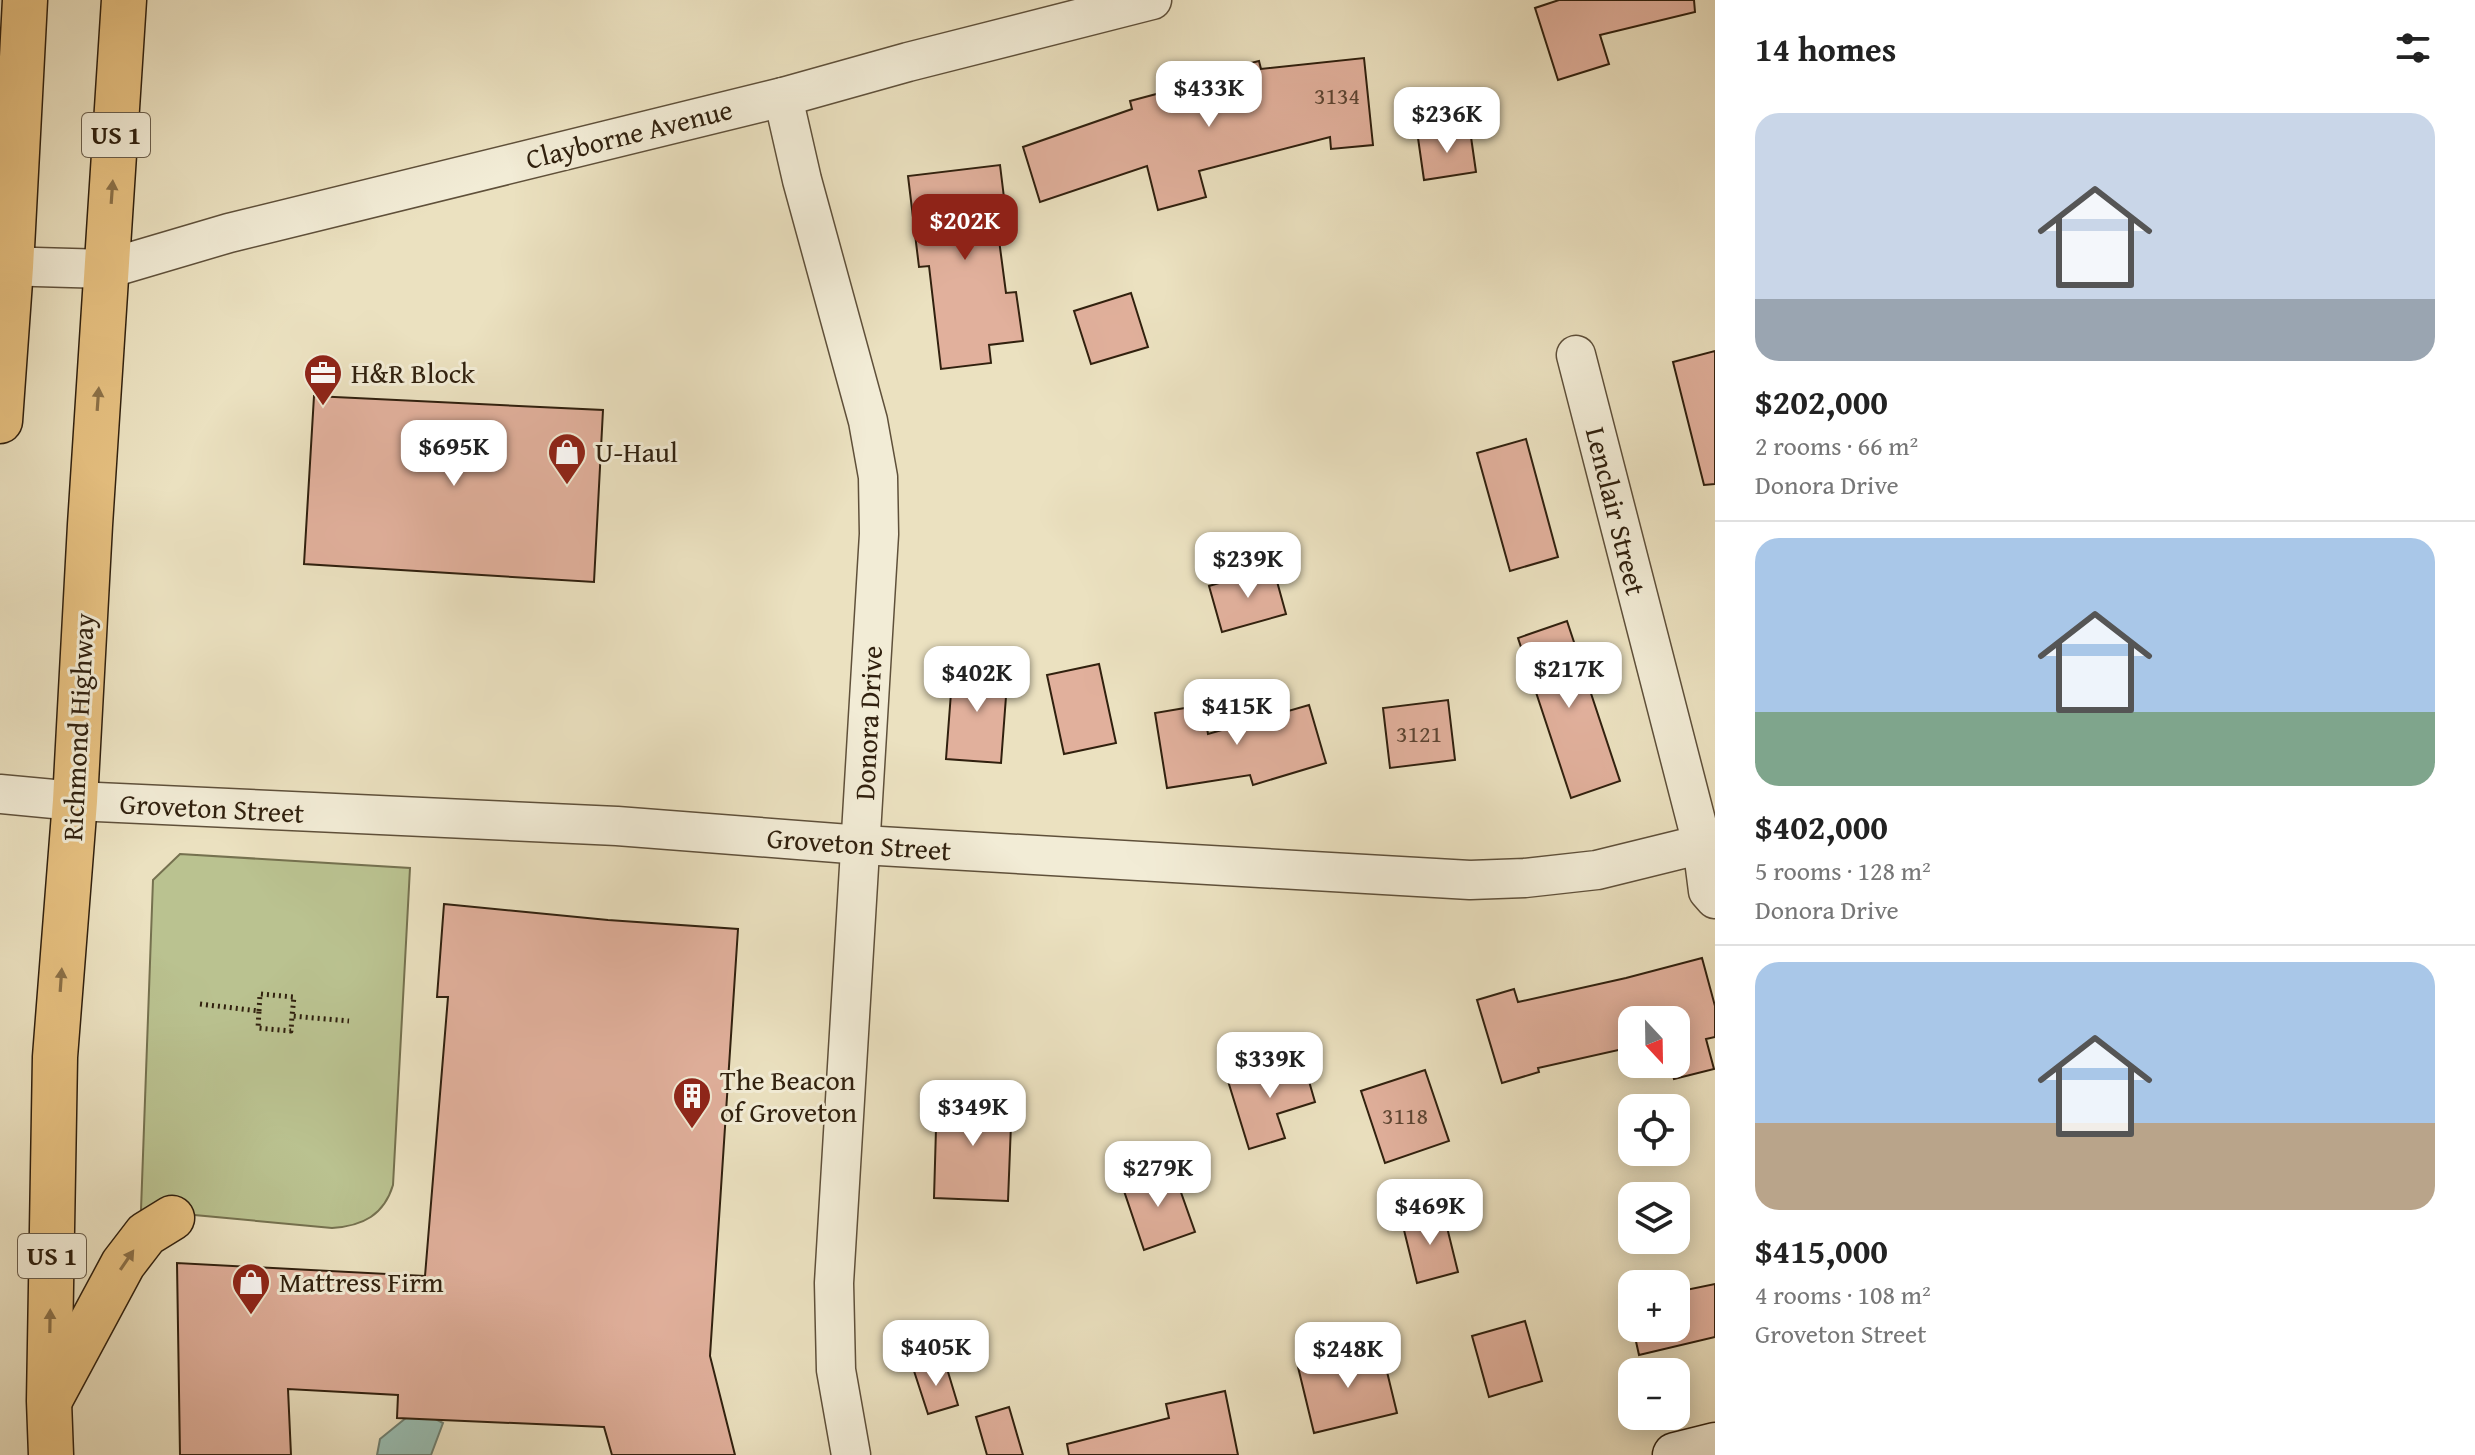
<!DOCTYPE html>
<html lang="en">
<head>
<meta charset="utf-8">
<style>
	body { margin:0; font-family:"Gentium Book Plus",serif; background:#f2f2f2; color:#222; height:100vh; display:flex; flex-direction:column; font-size:30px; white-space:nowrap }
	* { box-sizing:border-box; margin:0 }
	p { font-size:26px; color:#767676 }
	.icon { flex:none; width:44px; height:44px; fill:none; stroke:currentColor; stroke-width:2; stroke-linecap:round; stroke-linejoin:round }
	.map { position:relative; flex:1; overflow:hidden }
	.details { display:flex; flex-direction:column; background:#fff; width:760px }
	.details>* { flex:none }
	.needle { width:52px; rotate:158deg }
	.buttons { position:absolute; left:1618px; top:1006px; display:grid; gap:16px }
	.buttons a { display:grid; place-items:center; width:72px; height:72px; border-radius:16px; background:#fff; box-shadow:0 4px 20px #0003; font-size:40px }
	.price { position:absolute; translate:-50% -68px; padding:0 18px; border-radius:16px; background:#fff; color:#222; font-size:26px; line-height:52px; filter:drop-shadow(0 2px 4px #0008) }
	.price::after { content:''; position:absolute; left:50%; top:48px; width:24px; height:18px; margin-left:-12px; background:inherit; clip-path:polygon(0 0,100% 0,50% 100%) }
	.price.selected { background:#8f2418; color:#fff }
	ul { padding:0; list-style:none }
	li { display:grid; align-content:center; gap:16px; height:424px; padding:0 40px }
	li+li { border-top:2px solid #e0e0e0 }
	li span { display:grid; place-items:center; height:248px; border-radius:24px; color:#555 }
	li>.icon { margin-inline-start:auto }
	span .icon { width:144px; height:144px; fill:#fffc; stroke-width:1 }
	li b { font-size:34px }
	h2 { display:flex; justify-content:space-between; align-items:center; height:96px; padding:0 40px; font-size:34px }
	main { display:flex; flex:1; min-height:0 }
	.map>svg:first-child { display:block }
</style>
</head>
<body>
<main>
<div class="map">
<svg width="1715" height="1455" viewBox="0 0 1715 1455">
	<rect width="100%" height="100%" fill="#ebe1c0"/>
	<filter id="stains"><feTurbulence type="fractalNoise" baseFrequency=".0025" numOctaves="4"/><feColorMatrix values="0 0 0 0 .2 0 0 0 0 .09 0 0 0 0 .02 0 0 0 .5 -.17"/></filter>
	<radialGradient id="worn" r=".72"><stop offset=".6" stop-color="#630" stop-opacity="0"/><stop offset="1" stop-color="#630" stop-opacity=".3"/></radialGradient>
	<!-- green -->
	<path fill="#bac290" stroke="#75714f" stroke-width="2" d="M180 854 410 868 393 1185C384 1215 363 1226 332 1228L141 1210 153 880Z"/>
	<!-- water -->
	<path fill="#98beb3" stroke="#6e7f71" stroke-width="2" d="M417 1409 443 1423 431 1455H377L380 1439Z"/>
	<!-- building -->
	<g fill="#e1b09c" stroke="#30200e" stroke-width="2">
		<path d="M1559 0H1694L1695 12 1600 35 1609 64 1558 80 1535 8Z"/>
		<path d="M1364 58 1373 145 1331 149 1330 137 1199 171 1206 197 1158 210 1147 166 1040 202 1023 147 1132 109 1130 101 1209 80 1207 74 1259 61 1261 69Z"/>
		<path d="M1470 130 1476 172 1424 180 1418 138Z"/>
		<path d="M1000 165 1006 214 996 217 1006 293 1016 292 1023 341 989 345 991 363 941 369 929 266 919 267 908 176Z"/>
		<path d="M1131 293 1148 347 1091 364 1074 311Z"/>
		<path d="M1715 351V484L1704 485 1673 362Z"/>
		<path d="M314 396 603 410 594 582 304 564Z"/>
		<path d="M1526 439 1558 557 1510 571 1477 453Z"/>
		<path d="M1273 567 1286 614 1222 632 1209 586Z"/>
		<path d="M1567 621 1620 781 1571 798 1518 638Z"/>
		<path d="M1099 664 1116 743 1064 754 1047 675Z"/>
		<path d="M953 666 1008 670 1001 763 946 759Z"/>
		<path d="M1448 700 1455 760 1390 768 1383 708Z"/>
		<path d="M1203 705 1208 734 1309 705 1326 763 1253 785 1250 775 1167 788 1155 713Z"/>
		<path d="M444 904 608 920 738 929 710 1356 735 1455H612L604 1427 397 1418 398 1395 288 1389 291 1455H180L177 1263 425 1276 448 997H437Z"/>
		<path d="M1702 958 1715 1006V1037L1706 1039 1714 1069 1674 1079 1670 1064H1676V1020H1632V1047L1538 1068 1539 1072 1502 1083 1477 1000 1514 989 1518 1002 1626 978Z"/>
		<path d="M1302 1057 1315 1102 1277 1114 1285 1138 1249 1149 1228 1081Z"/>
		<path d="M1425 1070 1449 1141 1385 1163 1361 1091Z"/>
		<path d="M937 1094 1012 1098 1008 1201 934 1198Z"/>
		<path d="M1172 1167 1195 1232 1144 1250 1122 1185Z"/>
		<path d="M1443 1211 1458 1272 1417 1283 1402 1222Z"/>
		<path d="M1715 1284V1337L1639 1355 1633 1328H1676V1292Z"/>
		<path d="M1525 1321 1542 1381 1489 1397 1472 1336Z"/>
		<path d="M1381 1347 1397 1413 1314 1433 1298 1367Z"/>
		<path d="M945 1362 958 1405 928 1414 914 1371Z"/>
		<path d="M1225 1391 1238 1455H1069L1067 1444 1169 1418 1166 1404Z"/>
		<path d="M1009 1407 1023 1455H987L976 1417Z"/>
	</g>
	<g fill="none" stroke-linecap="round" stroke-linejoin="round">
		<defs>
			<g id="street">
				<path d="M783 97 802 180 868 421 878 477 879 534 834 1283 836 1370 851 1455"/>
				<path d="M0 266 107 269 229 233 783 97 908 62 1152 0"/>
				<path d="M1576 355 1702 844 1708 891 1715 899"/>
				<path d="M0 794 75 801 617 826 862 845 1470 880 1525 878 1597 870 1715 841"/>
			</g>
			<path id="secondary" d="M1675 1455 1715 1445"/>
			<g id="highway">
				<path d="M0 421 11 267 25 0"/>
				<path d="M52 1396 123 1264 146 1234 172 1218"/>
				<path d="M51 1455 49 1401 55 1057 75 801 90 525 124 0"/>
			</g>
		</defs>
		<!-- street casing -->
		<use href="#street" stroke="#5f503a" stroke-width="41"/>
		<!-- secondary casing -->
		<use href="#secondary" stroke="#30200e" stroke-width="47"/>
		<!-- highway casing -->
		<use href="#highway" stroke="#30200e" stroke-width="47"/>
		<!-- path -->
		<g stroke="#30200e" stroke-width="5" stroke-dasharray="2 4" stroke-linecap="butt">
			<path d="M200 1004 259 1011 258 1028 291 1031 292 1016"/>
			<path d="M259 1011 260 994 294 997 292 1016 349 1021"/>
		</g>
		<!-- street -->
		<use href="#street" stroke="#f2ecd6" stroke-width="38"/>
		<!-- secondary -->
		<use href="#secondary" stroke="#f2ecd6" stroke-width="44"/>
		<!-- highway -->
		<use href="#highway" stroke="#e6c080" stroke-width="44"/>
	</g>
	<!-- one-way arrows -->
	<defs><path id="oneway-solid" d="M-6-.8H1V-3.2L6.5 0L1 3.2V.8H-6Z" transform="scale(2)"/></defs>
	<g fill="#8b7047">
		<use href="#oneway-solid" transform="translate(112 192) rotate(-86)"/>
		<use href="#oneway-solid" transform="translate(98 399) rotate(-86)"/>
		<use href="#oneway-solid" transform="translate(61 980) rotate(-86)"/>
		<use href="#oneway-solid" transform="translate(127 1260) rotate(-56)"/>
		<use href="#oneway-solid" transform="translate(50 1321) rotate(-89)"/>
	</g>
	<!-- icons -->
	<defs>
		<symbol id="office-pin" viewBox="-11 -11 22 30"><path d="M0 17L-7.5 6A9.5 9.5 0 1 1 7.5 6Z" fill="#8f2418" stroke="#f2ecd6"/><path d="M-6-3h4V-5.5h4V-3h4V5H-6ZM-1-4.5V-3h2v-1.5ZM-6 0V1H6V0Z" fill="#fff"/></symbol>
		<symbol id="shop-pin" viewBox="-11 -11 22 30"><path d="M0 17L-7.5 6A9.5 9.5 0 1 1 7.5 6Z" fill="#8f2418" stroke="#f2ecd6"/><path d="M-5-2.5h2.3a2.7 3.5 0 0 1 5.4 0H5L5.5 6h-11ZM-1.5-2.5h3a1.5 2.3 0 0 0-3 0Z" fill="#fff"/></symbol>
		<symbol id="building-pin" viewBox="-11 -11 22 30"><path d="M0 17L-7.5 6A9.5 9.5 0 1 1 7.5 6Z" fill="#8f2418" stroke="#f2ecd6"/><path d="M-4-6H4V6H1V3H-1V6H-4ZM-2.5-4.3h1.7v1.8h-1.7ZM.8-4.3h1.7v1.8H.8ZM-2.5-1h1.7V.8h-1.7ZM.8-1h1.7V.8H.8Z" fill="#fff"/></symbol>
	</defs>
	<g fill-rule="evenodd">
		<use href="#office-pin" x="301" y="351" width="44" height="60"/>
		<use href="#shop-pin" x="545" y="430" width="44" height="60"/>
		<use href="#building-pin" x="670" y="1074" width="44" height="60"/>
		<use href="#shop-pin" x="229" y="1260" width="44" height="60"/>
	</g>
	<g text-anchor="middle" stroke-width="6" stroke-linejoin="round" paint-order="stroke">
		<!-- number labels -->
		<g font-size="24" fill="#5c4432">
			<text x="1337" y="104">3134</text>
			<text x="1419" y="742">3121</text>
			<text x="1405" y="1124">3118</text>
		</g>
		<!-- shield labels -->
		<g fill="#f2ecd6" stroke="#6a5d4a" stroke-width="2">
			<rect x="82" y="113" width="68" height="44" rx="6"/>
			<rect x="18" y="1234" width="68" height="44" rx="6"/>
		</g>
		<g font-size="26" font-weight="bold" fill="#30200e">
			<text x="116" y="144">US 1</text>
			<text x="52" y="1265">US 1</text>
		</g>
		<!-- street labels -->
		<g font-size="28" fill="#30200e" stroke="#f2ecd6">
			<text transform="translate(629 134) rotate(-14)" y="10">Clayborne Avenue</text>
			<text transform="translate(1616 511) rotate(76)" y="10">Lenclair Street</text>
			<text transform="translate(868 723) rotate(-87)" y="10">Donora Drive</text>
			<text transform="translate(78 727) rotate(-87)" y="10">Richmond Highway</text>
			<text transform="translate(212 808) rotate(3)" y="10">Groveton Street</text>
			<text transform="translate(859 844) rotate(4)" y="10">Groveton Street</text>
		</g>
		<!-- poi labels -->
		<g font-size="28" fill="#30200e" stroke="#f2ecd6" text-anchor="start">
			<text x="351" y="383">H&amp;R Block</text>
			<text x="595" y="462">U-Haul</text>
			<text x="720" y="1090">The Beacon<tspan x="720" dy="32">of Groveton</tspan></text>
			<text x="279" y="1292">Mattress Firm</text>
		</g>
	</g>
	<rect width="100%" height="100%" filter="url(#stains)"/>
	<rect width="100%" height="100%" fill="url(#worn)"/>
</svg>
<div class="buttons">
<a><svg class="needle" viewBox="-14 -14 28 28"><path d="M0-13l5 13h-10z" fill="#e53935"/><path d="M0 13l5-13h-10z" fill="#767676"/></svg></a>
<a><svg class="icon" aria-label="locate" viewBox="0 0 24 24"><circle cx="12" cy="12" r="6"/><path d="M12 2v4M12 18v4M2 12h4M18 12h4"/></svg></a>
<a><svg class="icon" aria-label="layers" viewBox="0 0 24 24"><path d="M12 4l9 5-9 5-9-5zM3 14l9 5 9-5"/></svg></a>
<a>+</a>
<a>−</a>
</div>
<b class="price" style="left:1209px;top:129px">$433K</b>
<b class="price" style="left:1447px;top:155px">$236K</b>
<b class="price selected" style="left:965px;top:262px">$202K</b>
<b class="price" style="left:454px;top:488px">$695K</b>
<b class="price" style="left:1248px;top:600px">$239K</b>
<b class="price" style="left:1569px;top:710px">$217K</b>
<b class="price" style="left:977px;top:714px">$402K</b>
<b class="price" style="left:1237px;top:747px">$415K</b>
<b class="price" style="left:1270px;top:1100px">$339K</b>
<b class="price" style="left:973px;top:1148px">$349K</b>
<b class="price" style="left:1158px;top:1209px">$279K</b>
<b class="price" style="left:1430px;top:1247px">$469K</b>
<b class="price" style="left:936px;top:1388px">$405K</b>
<b class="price" style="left:1348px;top:1390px">$248K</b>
</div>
<section class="details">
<h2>14 homes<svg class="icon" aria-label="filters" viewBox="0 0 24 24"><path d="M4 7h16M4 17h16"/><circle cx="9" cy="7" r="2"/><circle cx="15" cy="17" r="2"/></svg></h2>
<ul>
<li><span style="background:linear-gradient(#c9d6e8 75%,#9aa5b1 0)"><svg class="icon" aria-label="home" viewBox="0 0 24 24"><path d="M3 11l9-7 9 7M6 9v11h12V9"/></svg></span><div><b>$202,000</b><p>2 rooms · 66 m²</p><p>Donora Drive</p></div></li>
<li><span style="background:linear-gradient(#a9c7e8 70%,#7fa58c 0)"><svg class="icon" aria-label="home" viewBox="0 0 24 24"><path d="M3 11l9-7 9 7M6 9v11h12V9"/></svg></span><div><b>$402,000</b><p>5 rooms · 128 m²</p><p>Donora Drive</p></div></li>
<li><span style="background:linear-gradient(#a9c7e8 65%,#b9a48a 0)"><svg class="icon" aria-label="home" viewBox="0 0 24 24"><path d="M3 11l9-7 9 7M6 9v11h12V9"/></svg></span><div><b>$415,000</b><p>4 rooms · 108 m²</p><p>Groveton Street</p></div></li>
</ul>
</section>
</main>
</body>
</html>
